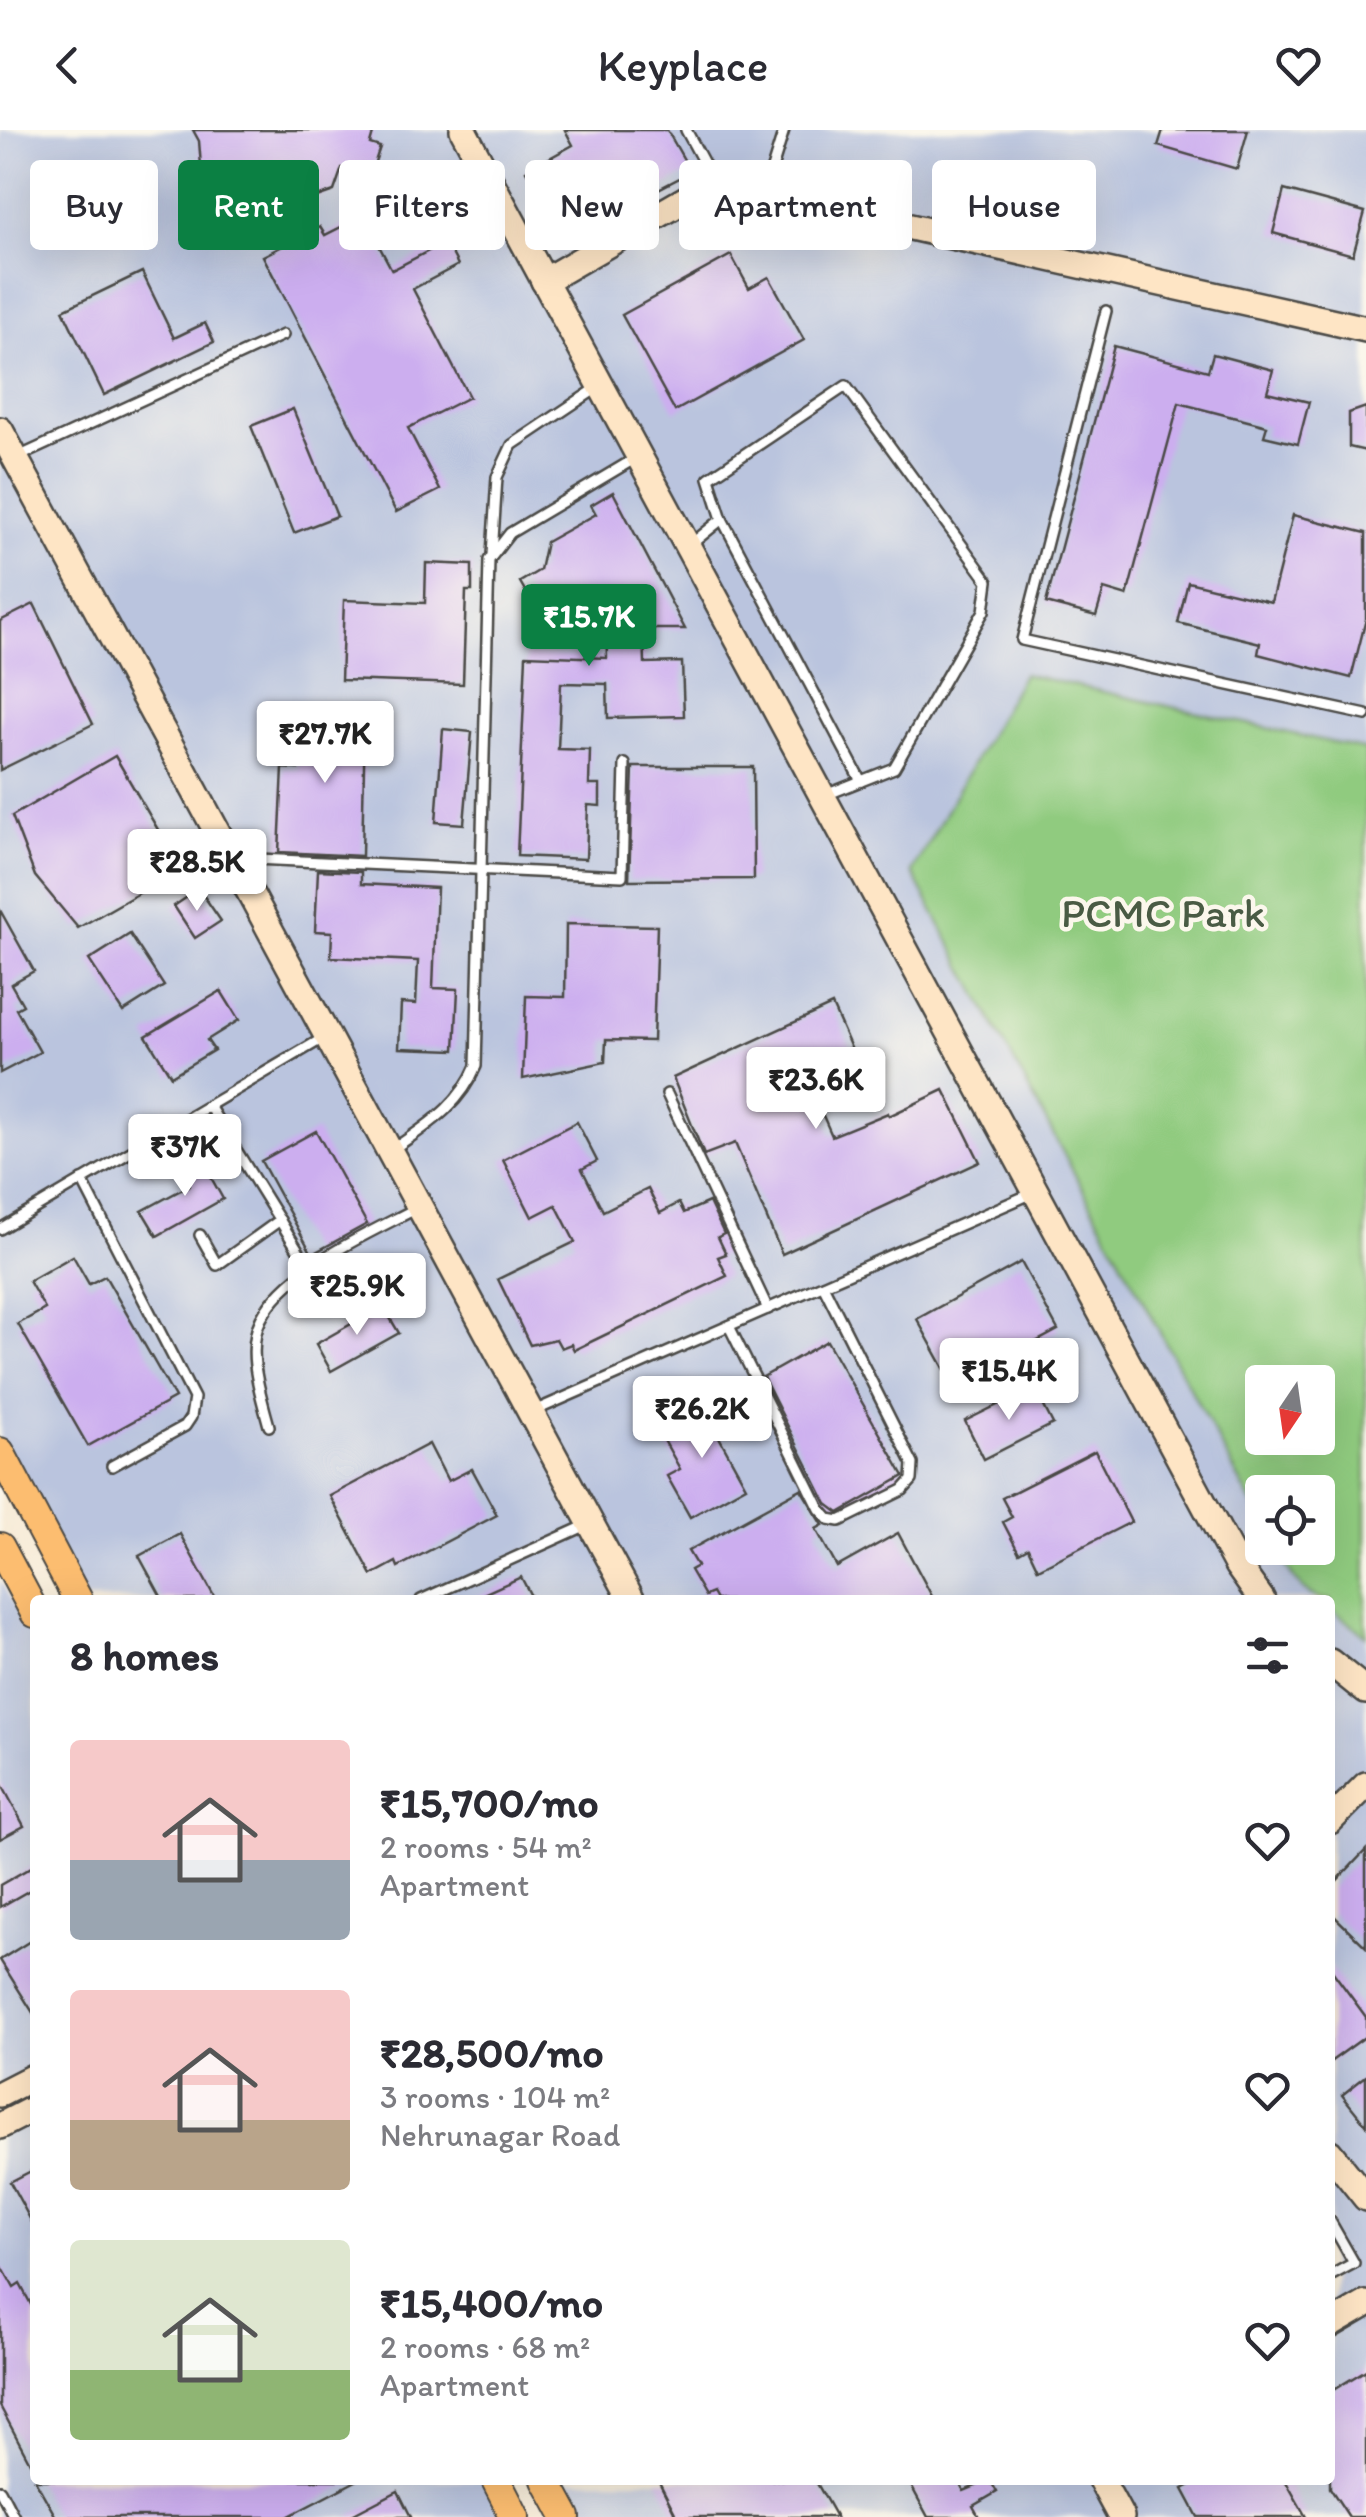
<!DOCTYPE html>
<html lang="en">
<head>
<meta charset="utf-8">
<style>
	body { margin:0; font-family:Itim,sans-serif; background:#f7f7f7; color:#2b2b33; height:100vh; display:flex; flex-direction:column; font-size:38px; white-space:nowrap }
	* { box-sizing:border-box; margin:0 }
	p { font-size:32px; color:#7c7c81 }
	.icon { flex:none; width:55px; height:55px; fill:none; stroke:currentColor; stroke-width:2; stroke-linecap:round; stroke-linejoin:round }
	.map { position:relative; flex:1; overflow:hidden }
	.sheet { position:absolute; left:30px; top:1465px; width:1305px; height:890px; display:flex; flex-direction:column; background:#fff; border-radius:10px; box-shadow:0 10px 40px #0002 }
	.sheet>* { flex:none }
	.banner { position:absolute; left:30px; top:30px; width:1308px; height:90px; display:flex; gap:20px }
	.needle { width:65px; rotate:193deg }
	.fabs { position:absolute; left:1245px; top:1235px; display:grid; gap:20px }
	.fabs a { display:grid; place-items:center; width:90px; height:90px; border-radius:10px; background:#fff; box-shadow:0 10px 40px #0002; font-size:50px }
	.price { position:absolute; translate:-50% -85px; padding:0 22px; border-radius:10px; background:#fff; color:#222; font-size:32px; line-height:65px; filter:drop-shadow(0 2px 5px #0008) }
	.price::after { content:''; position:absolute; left:50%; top:60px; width:30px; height:22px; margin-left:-15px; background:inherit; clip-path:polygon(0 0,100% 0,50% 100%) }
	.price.on { background:#0b8043; color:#fff }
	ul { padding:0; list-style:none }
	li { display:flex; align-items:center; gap:30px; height:250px; padding:0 40px }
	li span { display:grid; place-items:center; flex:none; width:280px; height:200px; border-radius:10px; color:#555 }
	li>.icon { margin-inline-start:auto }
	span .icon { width:120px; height:120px; fill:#fffc; stroke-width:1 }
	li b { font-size:42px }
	h2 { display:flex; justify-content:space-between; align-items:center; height:120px; padding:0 40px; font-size:42px }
	.tag { padding:0 35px; border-radius:10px; background:#fff; box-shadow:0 10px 40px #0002; font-size:35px; line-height:90px }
	.tag.on { background:#0b8043; color:#fff }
	header { display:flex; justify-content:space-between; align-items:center; height:130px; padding:0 40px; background:#fff; font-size:45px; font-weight:600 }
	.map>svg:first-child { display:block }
</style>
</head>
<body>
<header><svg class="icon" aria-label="back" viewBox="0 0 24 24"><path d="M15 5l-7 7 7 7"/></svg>Keyplace<svg class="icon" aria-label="heart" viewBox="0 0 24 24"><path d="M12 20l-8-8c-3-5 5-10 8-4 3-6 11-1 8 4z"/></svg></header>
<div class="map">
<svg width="1366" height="2387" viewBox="0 0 1366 2387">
	<rect width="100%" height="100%" fill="#fbf7ec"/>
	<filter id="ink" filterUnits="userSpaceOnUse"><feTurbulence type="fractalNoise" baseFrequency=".01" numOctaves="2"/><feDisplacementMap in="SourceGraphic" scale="20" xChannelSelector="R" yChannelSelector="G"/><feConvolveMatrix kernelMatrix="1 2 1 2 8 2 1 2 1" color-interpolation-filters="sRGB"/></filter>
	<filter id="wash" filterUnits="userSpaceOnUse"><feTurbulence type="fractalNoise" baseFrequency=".0048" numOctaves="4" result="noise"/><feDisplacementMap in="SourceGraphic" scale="40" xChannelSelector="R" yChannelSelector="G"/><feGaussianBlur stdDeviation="2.25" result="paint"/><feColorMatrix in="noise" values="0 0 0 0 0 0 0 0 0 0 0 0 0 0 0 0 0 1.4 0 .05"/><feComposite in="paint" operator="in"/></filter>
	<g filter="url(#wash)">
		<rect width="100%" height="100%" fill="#f7ebd7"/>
		<!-- industrial -->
		<g fill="#bac4de" fill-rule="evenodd">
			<path d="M0 0H1366V2387H572L553 2350H1330V1470H84L0 1311ZM1262 1252H1318V1308H1262ZM1262 1362H1318V1418H1262Z"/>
			<path d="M0 1449 35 1514V2350H483L503 2387H0Z"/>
		</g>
		<!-- green -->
		<path fill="#90cb7f" stroke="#5e7b55" stroke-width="2.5" fill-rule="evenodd" d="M1023 544 1366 620V1506L1330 1478V1470C1302 1470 1287 1439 1276 1418H1318V1362H1262V1392L912 742ZM1262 1252H1318V1308H1262Z"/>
		<g id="blocks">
			<!-- building -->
			<g fill="#ccaeef">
				<path d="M193 0H374L370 14 380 17 370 47 342 38 334 61 237 95 213 52 216 41 201 36 199 11Z"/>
				<path d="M565 0H667L691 42 564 108 526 41 573 15Z"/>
				<path d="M1163 0H1248L1237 39 1158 16Z"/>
				<path d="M1284 60 1365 82 1353 125 1273 103Z"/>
				<path d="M363 86 392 140 446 112 458 135 413 159 469 267 408 298 440 360 396 382 263 126 320 97 325 105Z"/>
				<path d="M731 125 749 158 769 147 804 210 675 281 622 185Z"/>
				<path d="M142 142 174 208 205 193 214 212 104 265 63 180Z"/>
				<path d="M1114 216 1208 241 1213 224 1273 240 1267 262 1309 272 1298 314 1264 306 1267 296 1179 273 1127 466 1104 459 1096 486 1046 473Z"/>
				<path d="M1366 277V321L1349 317V283Z"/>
				<path d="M293 279 337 386 294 403 251 296Z"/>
				<path d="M613 362 685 499H644L645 533 682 532 684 586 608 588 607 554 561 553 558 619 590 620 589 655H600V676L588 675 586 729 517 726 526 525 607 528 606 499H547L520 452 540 440 546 412 596 384 591 375Z"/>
				<path d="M1293 385 1366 403V489L1351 548 1258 524 1260 513 1178 493 1188 452 1271 472Z"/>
				<path d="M426 433 472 435V461H466L463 554 341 550 344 470 425 473Z"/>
				<path d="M34 474 93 594 0 640V491Z"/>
				<path d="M300 579 358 581 357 591H365L362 726 279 722 283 638 298 639Z"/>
				<path d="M443 599 472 602 464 694 436 692Z"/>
				<path d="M115 626 181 739 78 798 35 746 12 686Z"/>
				<path d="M633 637H753L754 749 629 750Z"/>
				<path d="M318 740 361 742V754L437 758 433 858 458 859 455 920 399 918 401 873 416 874 418 831 331 827 332 802 315 801Z"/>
				<path d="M199 759 221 791 195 808 174 776Z"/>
				<path d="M0 780 34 841 11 854 23 875 16 879 40 922 0 943Z"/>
				<path d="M566 794 657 796 653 911 606 910 605 932 523 949 526 866 565 867Z"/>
				<path d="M130 804 164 856 123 882 89 830Z"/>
				<path d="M221 861 239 890 207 910 214 920 171 946 146 906Z"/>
				<path d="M832 875 851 918 835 925 849 956 816 970 832 1006 888 983 889 986 944 960 980 1032 782 1124 735 1013 704 1025 673 948Z"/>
				<path d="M577 992 597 1031 582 1039 603 1081 648 1059 660 1083 679 1073 684 1083 709 1072 724 1104 718 1107 726 1124 718 1127 727 1146 574 1220 571 1214 561 1218 556 1209 530 1215 498 1149 575 1112 556 1075 532 1087 503 1030Z"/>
				<path d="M316 1001 367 1094 312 1124 261 1031Z"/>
				<path d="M199 1026 223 1069 157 1106 142 1081 190 1055 180 1037Z"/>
				<path d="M73 1126 89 1154 105 1146 175 1268 88 1316 18 1194 45 1179 29 1151Z"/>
				<path d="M1021 1132 1058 1200 954 1256 917 1189Z"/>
				<path d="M383 1176 399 1203 331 1241 316 1214Z"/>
				<path d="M827 1211 904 1346 839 1383 827 1374 763 1247Z"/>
				<path d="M1034 1257 1053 1294 984 1329 965 1291Z"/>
				<path d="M721 1270 730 1287 713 1296 746 1356 690 1387 667 1346 680 1339 660 1303Z"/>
				<path d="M429 1314 448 1351 472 1339 497 1385 398 1437 396 1432 372 1445 330 1366Z"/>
				<path d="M1095 1321 1131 1392 1038 1439 1028 1418 1019 1423 1003 1392 1012 1387 1002 1368Z"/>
				<path d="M801 1359 823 1395 816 1399 837 1437 898 1403 934 1470H716L712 1463 705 1466 690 1440 697 1436 688 1421Z"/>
				<path d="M180 1404 216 1470H163L139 1426Z"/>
				<path d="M521 1447 533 1470H470Z"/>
				<path d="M0 1651 24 1696 0 1709Z"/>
				<path d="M1366 1720V1817L1330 1782V1758Z"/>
				<path d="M35 1735V1757L0 1777V1755Z"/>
				<path d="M35 1808V1886L0 1830Z"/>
				<path d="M1330 1838 1366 1887V1906L1330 1932Z"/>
				<path d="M1366 1946V1995L1342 1965Z"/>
				<path d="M35 2039V2098L10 2052Z"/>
				<path d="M0 2133 14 2158 20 2154 35 2182V2342L0 2276Z"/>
				<path d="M1366 2240V2387H1349L1330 2358V2262Z"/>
				<path d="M35 2350H358L287 2387H56Z"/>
				<path d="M658 2350H815L836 2387H677Z"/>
				<path d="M908 2350H958L964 2361 990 2350 997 2362 973 2376 979 2387H928Z"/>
				<path d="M1200 2350H1285L1306 2387H1198L1183 2359Z"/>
				<path d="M398 2361 411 2387H348Z"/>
			</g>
		</g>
	</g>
	<g filter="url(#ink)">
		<use href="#blocks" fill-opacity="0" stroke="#4a4845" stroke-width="2.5"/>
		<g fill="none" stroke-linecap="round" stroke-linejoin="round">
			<defs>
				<g id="lane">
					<path d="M686 0 713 50"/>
					<path d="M765 61 784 0"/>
					<path d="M1106 181 1022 510 1366 585"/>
					<path d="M18 327 283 205"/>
					<path d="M722 389 861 651"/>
					<path d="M690 415 722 389 709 348 846 256 988 451 984 481 894 638 823 666"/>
					<path d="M492 425 497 347 512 315 600 256"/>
					<path d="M235 728 622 746 625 634"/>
					<path d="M667 964 768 1179"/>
					<path d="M209 976 308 1136"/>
					<path d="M392 1020C427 995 459 977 476 936L489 430 510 403 636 328"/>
					<path d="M82 1050 194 1268 191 1287 185 1296 112 1336"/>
					<path d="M0 1099 325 907"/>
					<path d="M200 1105 217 1135 280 1090"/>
					<path d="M729 1196 820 1379 829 1389 840 1391 903 1360 912 1350 913 1334 823 1155"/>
					<path d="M534 1281 1033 1063"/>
					<path d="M269 1296C261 1265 245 1221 261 1189 287 1138 368 1104 417 1078"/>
					<path d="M421 1470 587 1395"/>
					<path d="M1330 2091 1354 2133 1330 2146"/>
					<path d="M0 2360 14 2387"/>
				</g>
				<g id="secondary">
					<path d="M463 0 1237 1435 1262 1470"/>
					<path d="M544 151 714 53 1366 199"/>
					<path d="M0 300 632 1470"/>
					<path d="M1330 1532 1366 1561"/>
					<path d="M1330 1691 1366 1655"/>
					<path d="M0 1964 35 1946"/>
					<path d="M0 1996 35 1978"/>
					<path d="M1330 2023 1366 2068"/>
					<path d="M1330 2195 1366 2174"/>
					<path d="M1101 2350 1121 2387"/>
				</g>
				<g id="primary">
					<path d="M0 1322 78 1470"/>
					<path d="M0 1417 35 1483"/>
					<path d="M496 2350 515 2387"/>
					<path d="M546 2350 566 2387"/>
				</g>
			</defs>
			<!-- lane casing -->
			<use href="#lane" stroke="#4a4845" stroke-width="14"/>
			<!-- secondary casing -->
			<use href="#secondary" stroke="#4a4845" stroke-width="30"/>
			<!-- primary casing -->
			<use href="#primary" stroke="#4a4845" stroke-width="32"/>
			<!-- lane -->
			<use href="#lane" stroke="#fff" stroke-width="9"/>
			<!-- secondary -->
			<use href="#secondary" stroke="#fee5c5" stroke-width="25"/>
			<!-- primary -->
			<use href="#primary" stroke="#fcbd6f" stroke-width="28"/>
		</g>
	</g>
	<g text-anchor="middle" stroke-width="9" stroke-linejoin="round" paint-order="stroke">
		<!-- park labels -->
		<g font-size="42" fill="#495b44" stroke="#fbf7ec">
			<text x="1163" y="797">PCMC Park</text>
		</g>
	</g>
</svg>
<div class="fabs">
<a><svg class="needle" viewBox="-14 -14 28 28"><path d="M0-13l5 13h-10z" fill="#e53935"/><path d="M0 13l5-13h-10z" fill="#7c7c81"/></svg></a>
<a><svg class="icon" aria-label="locate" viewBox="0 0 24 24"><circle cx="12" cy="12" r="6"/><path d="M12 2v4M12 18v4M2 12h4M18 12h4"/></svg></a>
</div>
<b class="price on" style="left:589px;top:539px">₹15.7K</b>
<b class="price" style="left:325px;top:656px">₹27.7K</b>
<b class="price" style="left:197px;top:784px">₹28.5K</b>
<b class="price" style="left:816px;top:1002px">₹23.6K</b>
<b class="price" style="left:185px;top:1069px">₹37K</b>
<b class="price" style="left:357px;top:1208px">₹25.9K</b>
<b class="price" style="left:1009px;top:1293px">₹15.4K</b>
<b class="price" style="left:702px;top:1331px">₹26.2K</b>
<div class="banner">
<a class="tag">Buy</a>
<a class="tag on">Rent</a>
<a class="tag">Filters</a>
<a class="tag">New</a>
<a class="tag">Apartment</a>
<a class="tag">House</a>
</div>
<section class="sheet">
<h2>8 homes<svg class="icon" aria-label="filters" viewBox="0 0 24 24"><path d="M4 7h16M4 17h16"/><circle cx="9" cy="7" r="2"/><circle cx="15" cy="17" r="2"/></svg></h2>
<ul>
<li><span style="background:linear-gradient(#f6c9c9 60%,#9aa5b1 0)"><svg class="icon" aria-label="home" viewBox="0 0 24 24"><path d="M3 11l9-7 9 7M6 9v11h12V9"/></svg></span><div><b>₹15,700/mo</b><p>2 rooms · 54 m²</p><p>Apartment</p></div><svg class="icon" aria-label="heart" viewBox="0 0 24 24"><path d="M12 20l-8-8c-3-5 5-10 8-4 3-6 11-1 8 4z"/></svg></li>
<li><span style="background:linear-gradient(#f6c9c9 65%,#b9a48a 0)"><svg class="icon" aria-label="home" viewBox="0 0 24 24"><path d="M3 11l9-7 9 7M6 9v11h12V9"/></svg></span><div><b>₹28,500/mo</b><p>3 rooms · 104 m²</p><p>Nehrunagar Road</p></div><svg class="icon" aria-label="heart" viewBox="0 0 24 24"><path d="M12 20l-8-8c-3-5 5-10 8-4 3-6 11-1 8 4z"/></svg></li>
<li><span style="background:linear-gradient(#dfe7d0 65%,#8fb573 0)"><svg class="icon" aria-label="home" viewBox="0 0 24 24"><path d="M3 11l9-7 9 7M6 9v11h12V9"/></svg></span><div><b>₹15,400/mo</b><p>2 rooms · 68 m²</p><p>Apartment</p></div><svg class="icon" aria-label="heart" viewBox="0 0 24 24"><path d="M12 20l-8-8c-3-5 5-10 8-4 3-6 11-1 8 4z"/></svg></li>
</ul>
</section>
</div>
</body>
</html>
